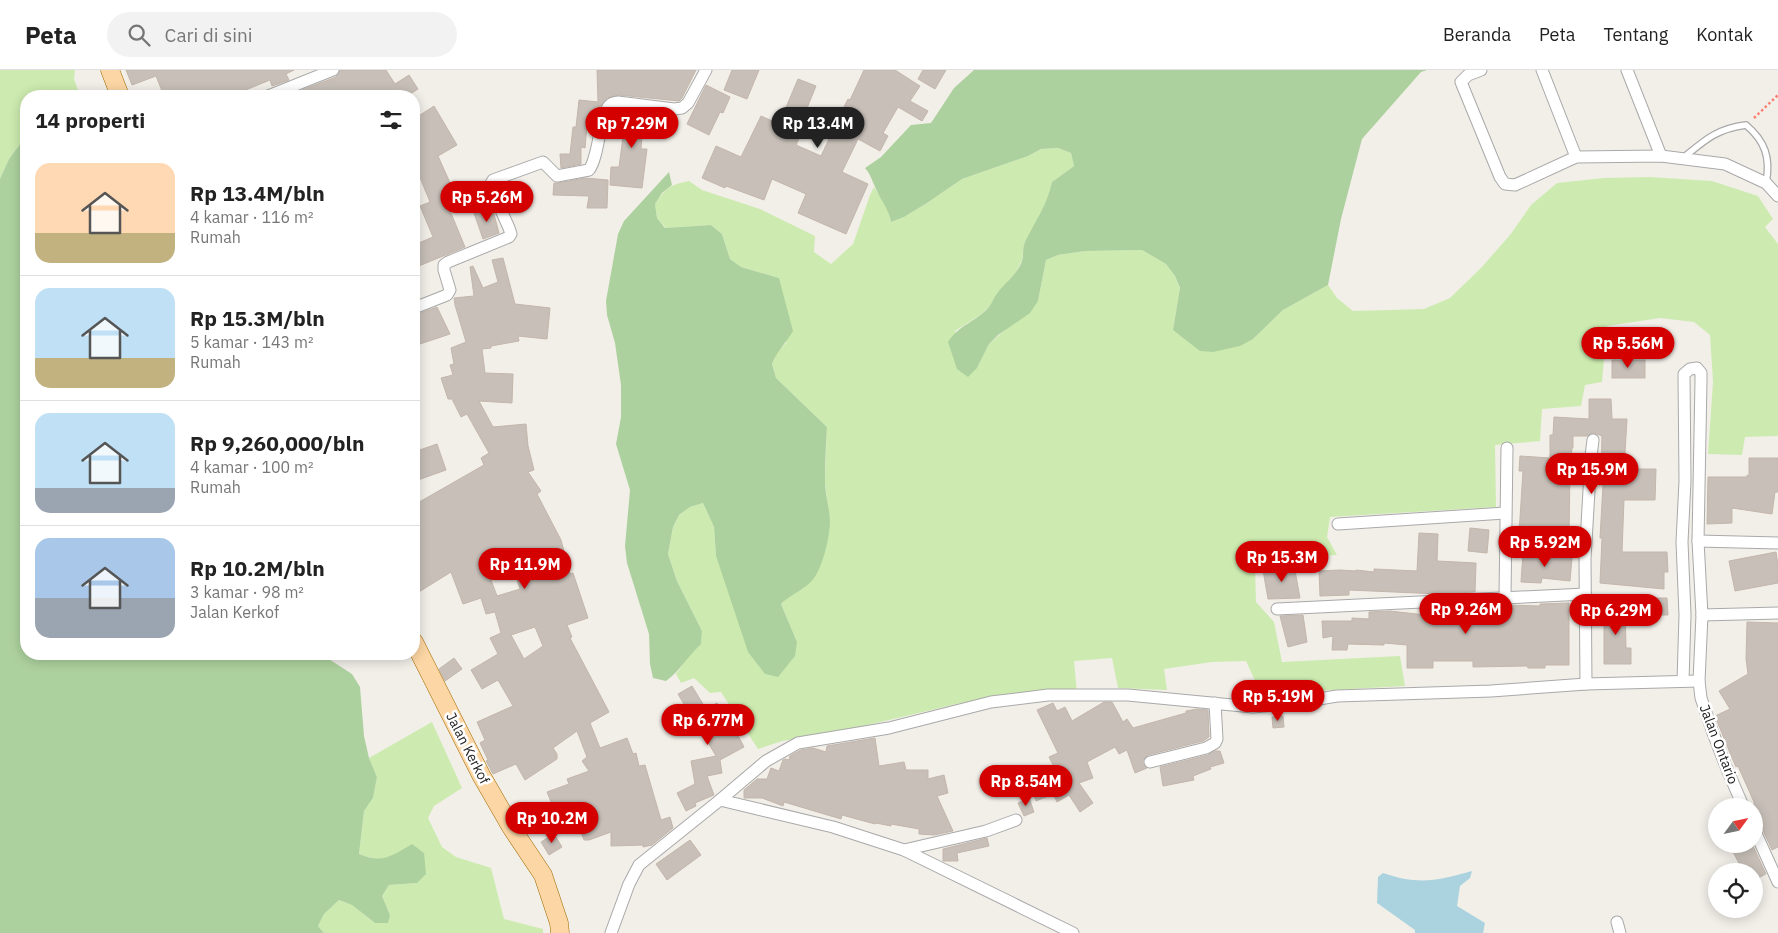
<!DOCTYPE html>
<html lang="id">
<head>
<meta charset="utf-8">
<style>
	body { margin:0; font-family:"IBM Plex Sans",sans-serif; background:#f2f2f2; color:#222; height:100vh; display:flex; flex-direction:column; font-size:19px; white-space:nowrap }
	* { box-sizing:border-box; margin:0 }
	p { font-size:16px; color:#767676 }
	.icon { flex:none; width:28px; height:28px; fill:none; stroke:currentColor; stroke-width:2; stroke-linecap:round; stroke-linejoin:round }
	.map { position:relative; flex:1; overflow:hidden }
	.drawer { position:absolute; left:20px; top:20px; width:400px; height:570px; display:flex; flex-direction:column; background:#fff; border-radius:20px; box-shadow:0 2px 12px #0003 }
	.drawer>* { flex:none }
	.needle { width:32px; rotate:57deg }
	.fabs { position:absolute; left:1708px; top:728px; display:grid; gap:10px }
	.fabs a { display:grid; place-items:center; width:55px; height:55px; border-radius:50%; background:#fff; box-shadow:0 2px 12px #0003; font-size:25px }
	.price { position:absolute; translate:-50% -42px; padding:0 11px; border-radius:18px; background:#d40000; color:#fff; font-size:16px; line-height:32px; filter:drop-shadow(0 1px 2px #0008) }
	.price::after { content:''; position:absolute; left:50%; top:30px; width:15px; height:11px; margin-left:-8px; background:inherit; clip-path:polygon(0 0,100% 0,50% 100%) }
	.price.active { background:#222; color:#fff }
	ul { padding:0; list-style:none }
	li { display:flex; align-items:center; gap:15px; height:125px; padding:0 15px }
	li+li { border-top:1px solid #e0e0e0 }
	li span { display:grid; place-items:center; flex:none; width:140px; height:100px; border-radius:15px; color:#555 }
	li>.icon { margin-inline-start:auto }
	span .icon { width:60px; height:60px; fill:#fffc; stroke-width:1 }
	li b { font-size:21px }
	h2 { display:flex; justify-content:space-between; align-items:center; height:60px; padding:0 15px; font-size:21px }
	header { display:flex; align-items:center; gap:30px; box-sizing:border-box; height:70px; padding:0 25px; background:#fff; border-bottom:1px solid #e0e0e0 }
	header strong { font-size:24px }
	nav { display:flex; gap:28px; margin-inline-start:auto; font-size:18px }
	.search { width:350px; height:45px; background:#f2f2f2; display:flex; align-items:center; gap:12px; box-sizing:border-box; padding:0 18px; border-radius:28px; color:#767676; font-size:19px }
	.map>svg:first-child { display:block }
</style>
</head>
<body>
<header>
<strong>Peta</strong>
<div class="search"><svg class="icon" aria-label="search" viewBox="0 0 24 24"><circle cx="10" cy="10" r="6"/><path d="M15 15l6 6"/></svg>Cari di sini</div>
<nav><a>Beranda</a><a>Peta</a><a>Tentang</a><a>Kontak</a></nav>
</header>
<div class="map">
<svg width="1778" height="863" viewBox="0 0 1778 863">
	<rect width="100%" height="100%" fill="#f2efe9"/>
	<!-- grass -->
	<g fill="#cdebb0">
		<path d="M0 0H75L74 9 80 26H26V66L9 89 0 109Z"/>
		<path d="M1058 78 1071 83 1074 96 1052 112 1049 126 1038 150 1024 174 1022 190 1016 202 997 224 990 236 980 245 955 261 977 298 989 274 1038 231 1046 190 1058 185 1085 181 1142 180 1166 194 1175 206 1180 219 1173 260 1253 269 1283 240 1328 215 1337 228 1353 241 1424 239 1450 228 1481 198 1510 165 1531 135 1557 113 1604 108 1649 107 1712 111 1758 126 1773 149 1765 157 1778 174V366L1745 367 1742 385 1708 384 1713 312 1710 265 1694 252 1660 248 1607 256 1602 312 1585 315 1581 336 1542 339 1540 371 1495 375 1496 437 1330 447 1327 467 1337 485 1265 488 1255 498 1256 532 1274 552 1282 592 1400 586 1405 616 1261 624 1246 591 1212 592 1164 599 1167 620 1118 618 1112 588 1074 591 1077 622 965 632 834 663 782 671 758 679 721 622 710 623 694 608 681 613 676 604 691 583 701 574 702 561 677 511 668 484 673 457 679 445 690 437 703 433 714 457 716 486 797 572 781 534 790 524 803 519 830 452 825 412 827 357 776 308 772 294 777 282 786 273 779 208 741 197 730 189 722 164 711 155 666 158 657 148 655 134C666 118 669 115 689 111L702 120 760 139 815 166 814 182 831 194 853 174 870 125 874 117 889 141 891 152 904 147 927 133 962 109 1028 86 1041 79Z"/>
		<path d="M432 652 462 718 434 736 428 748 442 777 456 787 491 798 504 849 543 859V863H324L318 856 324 844 339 830 352 835 375 853 390 845 382 826 389 815 417 813 412 774C390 787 385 794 359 784L364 741 373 728 377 707 369 688Z"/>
	</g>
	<!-- forest -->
	<g fill="#add19e">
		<path d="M974 0H1427L1421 2 1362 69 1341 149 1328 215 1283 240 1253 269 1240 276 1213 282 1200 281 1173 260 1180 218 1175 206 1166 194 1142 180 1085 181 1058 185 1046 190 1038 231 1030 243 998 265 989 274 977 298 968 307 957 299 948 272C960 254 974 253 988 238 992 234 993 229 996 225 1004 213 1017 205 1022 191 1024 185 1022 178 1025 172 1035 151 1047 136 1052 112L1074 96 1071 83 1058 78 1041 79 1028 86 962 109 927 133 904 147 891 152C889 139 881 131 876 119 872 111 871 105 865 98L881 87 911 55 931 53 954 18Z"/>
		<path d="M26 66V584H321L352 604 360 617 364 666 369 688 377 707 373 728 364 741 359 784C383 794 391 786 412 774L424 783 426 804 417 813 389 815 382 826 390 845 388 853H375L352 835 339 830 324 844 318 856 324 863H0V109L9 89Z"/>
		<path d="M669 102 672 115 662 123 655 134 657 148 665 158 711 155 722 164 730 189 741 197 779 208 793 261C786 273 777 281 772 294L776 308 827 357C826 375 825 393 825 411 825 425 830 439 830 453 829 469 824 491 816 505 807 520 793 522 781 534L797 572 795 586 778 607 765 604 748 582 716 486 714 457 703 433 690 437 679 445 673 457 668 484 677 511 702 561 701 574C688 586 680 601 666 611L653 608 650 594 649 564 627 493 625 476 630 420 616 374 621 347V315L615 273 607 245 606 231 618 164 624 151Z"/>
	</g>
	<!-- water -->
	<path fill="#aad3df" d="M1472 801 1470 808 1460 816 1457 836 1485 853 1483 863H1415V860L1377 833 1378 807 1383 803C1418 815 1437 811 1472 801Z"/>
	<!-- building -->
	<g fill="#c7bfb8" stroke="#c4b6ab" fill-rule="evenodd">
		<path d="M126 0H294L286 4 289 10 272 16 270 10 231 26H164L156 6 132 15Z"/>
		<path d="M340 0H386L395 14 409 5 418 19 407 26H305L302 20 336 7Z"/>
		<path d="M597 0H696L682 28 679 31 619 25 607 28 600 36 594 56H587L585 78 581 77V94L561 98 560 84H570L573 57H576L579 30 598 32Z"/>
		<path d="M732 0H759L747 29 724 20Z"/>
		<path d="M864 0H895L920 16 910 31 928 41 922 51 898 37 883 63 888 66 880 81 858 69 842 102 868 114 846 164 798 143 806 124 772 109 764 130 726 116 725 118 702 108 716 76 741 87 761 46 779 54 798 9 816 16 807 38 813 40 796 75 821 86 841 43 848 29 850 30Z"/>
		<path d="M923 0H946L935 19 918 9Z"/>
		<path d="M706 15 730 27 723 43 720 42 709 65 687 54Z"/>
		<path d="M434 36 457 75 438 86 451 115 441 119 465 177 414 198V175L433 167 420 136 430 132 414 93V67L419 63 414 55V49Z"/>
		<path d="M616 40 664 45 663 55 643 53 641 79H647L642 118 610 115 611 97H619L625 52 611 50Z"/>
		<path d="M585 108 608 110 607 138H587L589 126 553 125 554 113H558Z"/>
		<path d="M492 137 499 163 483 169 474 143Z"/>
		<path d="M503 188 515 234 550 238 547 269 518 266 519 271 491 276V278L482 279 485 303 513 304 512 333 479 331 493 357 526 354 528 376 534 400 528 402 541 421 537 424 561 470 570 504 573 503 588 548 567 555 572 567 570 568 609 642 590 653 600 678 627 668 633 684 636 683 639 696 645 695 661 750 670 747 673 758 652 775 643 777V775L611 776V762L589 770H584L570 733 554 739 547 722 569 714 567 709 589 701 582 691 587 687 577 661 553 678 557 684V689L525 710 516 694 493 704 486 691 488 690 480 673 485 670 477 652 513 636 498 610 482 619 471 600 498 584 490 568 501 563 495 542 486 544 481 528 463 534 451 502 414 525V435L484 395 481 388 489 383 467 344 461 347 452 329H448L441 308 453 305 450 295 454 294 451 278 466 272 455 235 454 228 474 226 470 197 473 196 483 218 498 212 492 190ZM511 492 520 519 497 526 488 502ZM535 557 543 576 524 589 511 565Z"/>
		<path d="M437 237 450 264 414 276V245Z"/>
		<rect x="1612" y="290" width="33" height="18"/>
		<path d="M1589 329H1611L1612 349H1627L1624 399H1656L1655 430H1624L1622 482H1667L1668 502H1664V519L1600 513 1602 468H1600L1603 415H1601L1602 366 1594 363 1587 366H1573V378H1572L1570 400 1569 466 1519 464 1523 401H1519L1520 386 1550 388V365H1553L1554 347 1589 349Z"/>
		<path d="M437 374 446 400 418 410 414 397V382Z"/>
		<path d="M1749 388H1778V422H1775L1772 444 1732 438V453L1707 454 1708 407H1747V405L1749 406Z"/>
		<path d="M1470 458 1489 460 1487 483 1468 481Z"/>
		<path d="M1419 463 1438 464 1437 491 1476 493 1475 522 1439 524 1349 520V525L1320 526 1319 501 1340 500 1356 501V500L1374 502V499L1417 501Z"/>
		<path d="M1776 482 1778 495V513L1735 521 1729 491Z"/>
		<path d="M1523 483 1572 488 1570 511 1542 508 1541 513 1521 512Z"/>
		<path d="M1294 495 1300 528 1268 529 1263 500Z"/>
		<path d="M1654 528H1667L1668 545H1653Z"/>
		<path d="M1569 533V595H1545V598H1528L1527 596 1473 597V591H1433V598H1407V575L1384 573V575L1348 574 1347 580H1332L1333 566 1323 568 1322 551H1352V548L1369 549V542L1390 541 1452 548 1451 538 1506 537V535L1540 536V534Z"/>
		<path d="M1604 534 1625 535 1626 578H1631V594H1604Z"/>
		<path d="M1303 545 1307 572 1288 577 1280 546Z"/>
		<path d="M1747 552 1778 553V777L1772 780 1761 756 1758 753 1754 752V732L1738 696 1736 697 1730 683 1715 646 1730 639 1719 621 1748 604 1746 589Z"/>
		<path d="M454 588 462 599 445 611 439 599Z"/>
		<path d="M692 616 706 639 717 633 729 653 731 652 744 677 720 690 722 703 707 706 714 725 695 733 696 736 686 741 677 723 695 714 691 691 716 686 692 645 691 646 678 624Z"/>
		<path d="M1104 632H1112L1123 652 1127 649 1133 658 1186 643V641L1197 639 1208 640 1209 667 1203 671 1148 685 1143 690V694L1147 698 1135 703 1127 680 1119 684 1115 677 1087 692 1093 708 1079 713 1093 733 1080 742 1069 725 1057 732 1053 724 1036 731 1029 713 1057 703 1049 687 1058 683 1037 640 1053 633 1057 641 1065 637 1072 651Z"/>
		<path d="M1283 646 1284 657 1273 658 1272 647Z"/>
		<path d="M875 668 879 696 904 692 906 700H928V709L944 705 948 723 937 726 953 761 934 765 919 764V759L891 754V756L876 753 875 754 842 745 841 749 784 732 783 736 762 728H744V720L757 709H767L771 698 779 701 783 690 785 689 789 690 790 686 801 680 813 678 826 682 827 676Z"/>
		<path d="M1215 681H1220L1224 693 1210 697 1211 699 1193 706 1194 710 1163 716 1160 697 1208 685Z"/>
		<path d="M1029 728 1034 742 1024 746 1018 733Z"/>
		<path d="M554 764 562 777 549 785 541 772Z"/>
		<path d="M987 768 989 776 957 783 958 791H943V779Z"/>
		<path d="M690 770 701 785 667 810 656 794Z"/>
		<path d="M1739 774H1752L1766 804 1754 810V801H1743L1731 778Z"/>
	</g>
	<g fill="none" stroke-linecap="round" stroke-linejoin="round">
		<defs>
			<path id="lane" d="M1683 88C1705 70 1716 59 1746 55 1765 71 1771 88 1766 113"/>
			<g id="street">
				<path d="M1481 0 1468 5 1461 12 1500 107 1505 114 1515 115 1576 87 1661 86 1725 94 1766 113 1778 126"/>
				<path d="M1542 0 1576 87"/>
				<path d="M1627 0 1661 86"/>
				<path d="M268 26 333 0"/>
				<path d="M414 238 447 225 450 220 444 200V195L448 192 509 167 511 164 509 158 490 115 493 110 543 92 557 106 589 100C600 85 599 42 611 34 612 33 617 32 618 32L674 39 682 38 688 33 706 0"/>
				<path d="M1338 454 1505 443"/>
				<path d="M1698 471 1778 473"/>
				<path d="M1505 527 1507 378"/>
				<path d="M1277 539 1585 524"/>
				<path d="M1702 545 1778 543"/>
				<path d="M1683 611 1685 545 1682 472 1685 411 1684 304 1690 299 1697 298 1701 303V310L1698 471 1702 545 1699 611 1701 628 1713 663 1727 699 1743 736"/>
				<path d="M1586 614 1585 489 1591 386 1593 370"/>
				<path d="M1150 692 1206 678 1215 673 1217 669 1215 633"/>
				<path d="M720 730 833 757 904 780 1073 863"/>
				<path d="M1754 759 1778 812"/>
				<path d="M904 780 986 761 1016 750"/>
				<path d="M1617 852 1620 863"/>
				<path d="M611 863 629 814 639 795 720 730 766 691 798 673 889 658 991 632 1048 625H1128L1253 637 1295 633 1337 626 1491 621 1586 614 1699 611"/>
			</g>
			<g id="primary">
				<path d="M110 0 120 26"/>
				<path d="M414 572 481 705 511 757 543 805 559 853 560 863"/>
			</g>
		</defs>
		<!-- lane casing -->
		<use href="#lane" stroke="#a9a9a9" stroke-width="8"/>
		<!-- street casing -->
		<use href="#street" stroke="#a9a9a9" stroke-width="13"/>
		<!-- primary casing -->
		<use href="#primary" stroke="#a06b00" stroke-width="19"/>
		<!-- path -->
		<path stroke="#fa8072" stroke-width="2.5" stroke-dasharray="2.5 2.5" stroke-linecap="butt" d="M1754 48 1778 25"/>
		<!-- lane -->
		<use href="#lane" stroke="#fff" stroke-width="5.5"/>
		<!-- street -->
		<use href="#street" stroke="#fff" stroke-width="11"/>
		<!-- primary -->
		<use href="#primary" stroke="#fcd6a4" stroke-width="18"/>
	</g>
	<g text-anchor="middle" stroke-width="5" stroke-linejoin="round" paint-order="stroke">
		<!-- street labels -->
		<g font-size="14" fill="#222" stroke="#fff">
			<text transform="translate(1719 674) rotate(69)" y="5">Jalan Ontario</text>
			<text transform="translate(468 678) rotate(63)" y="5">Jalan Kerkof</text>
		</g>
	</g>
</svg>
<div class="fabs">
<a><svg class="needle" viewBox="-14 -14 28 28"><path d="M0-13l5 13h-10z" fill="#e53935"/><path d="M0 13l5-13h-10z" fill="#767676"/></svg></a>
<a><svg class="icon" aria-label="locate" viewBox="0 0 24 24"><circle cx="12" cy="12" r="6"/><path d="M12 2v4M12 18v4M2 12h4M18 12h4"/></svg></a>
</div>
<b class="price" style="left:632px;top:79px">Rp 7.29M</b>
<b class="price active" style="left:818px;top:79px">Rp 13.4M</b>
<b class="price" style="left:487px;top:153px">Rp 5.26M</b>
<b class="price" style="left:1628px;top:299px">Rp 5.56M</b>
<b class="price" style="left:1592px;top:425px">Rp 15.9M</b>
<b class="price" style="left:1545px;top:498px">Rp 5.92M</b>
<b class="price" style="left:1282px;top:513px">Rp 15.3M</b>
<b class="price" style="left:525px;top:520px">Rp 11.9M</b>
<b class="price" style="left:1466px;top:565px">Rp 9.26M</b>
<b class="price" style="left:1616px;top:566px">Rp 6.29M</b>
<b class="price" style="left:1278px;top:652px">Rp 5.19M</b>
<b class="price" style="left:708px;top:676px">Rp 6.77M</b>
<b class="price" style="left:1026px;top:737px">Rp 8.54M</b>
<b class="price" style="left:552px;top:774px">Rp 10.2M</b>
<section class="drawer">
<h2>14 properti<svg class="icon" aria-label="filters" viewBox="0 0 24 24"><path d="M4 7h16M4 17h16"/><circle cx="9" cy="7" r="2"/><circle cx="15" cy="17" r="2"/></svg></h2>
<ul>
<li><span style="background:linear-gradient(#ffd9b3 70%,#c2b280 0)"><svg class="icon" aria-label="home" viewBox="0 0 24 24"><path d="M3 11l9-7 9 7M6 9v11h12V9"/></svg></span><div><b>Rp 13.4M/bln</b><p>4 kamar · 116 m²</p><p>Rumah</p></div></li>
<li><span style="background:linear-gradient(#bfe0f5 70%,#c2b280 0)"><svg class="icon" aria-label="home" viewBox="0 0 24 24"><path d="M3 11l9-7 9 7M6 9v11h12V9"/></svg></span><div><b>Rp 15.3M/bln</b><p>5 kamar · 143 m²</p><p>Rumah</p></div></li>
<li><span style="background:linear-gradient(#bfe0f5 75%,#9aa5b1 0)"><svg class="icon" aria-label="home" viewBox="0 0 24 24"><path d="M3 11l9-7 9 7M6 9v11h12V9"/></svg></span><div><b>Rp 9,260,000/bln</b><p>4 kamar · 100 m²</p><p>Rumah</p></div></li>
<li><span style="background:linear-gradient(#a9c7e8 60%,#9aa5b1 0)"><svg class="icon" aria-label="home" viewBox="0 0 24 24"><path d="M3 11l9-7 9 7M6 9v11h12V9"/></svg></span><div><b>Rp 10.2M/bln</b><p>3 kamar · 98 m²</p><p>Jalan Kerkof</p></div></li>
</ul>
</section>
</div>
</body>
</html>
